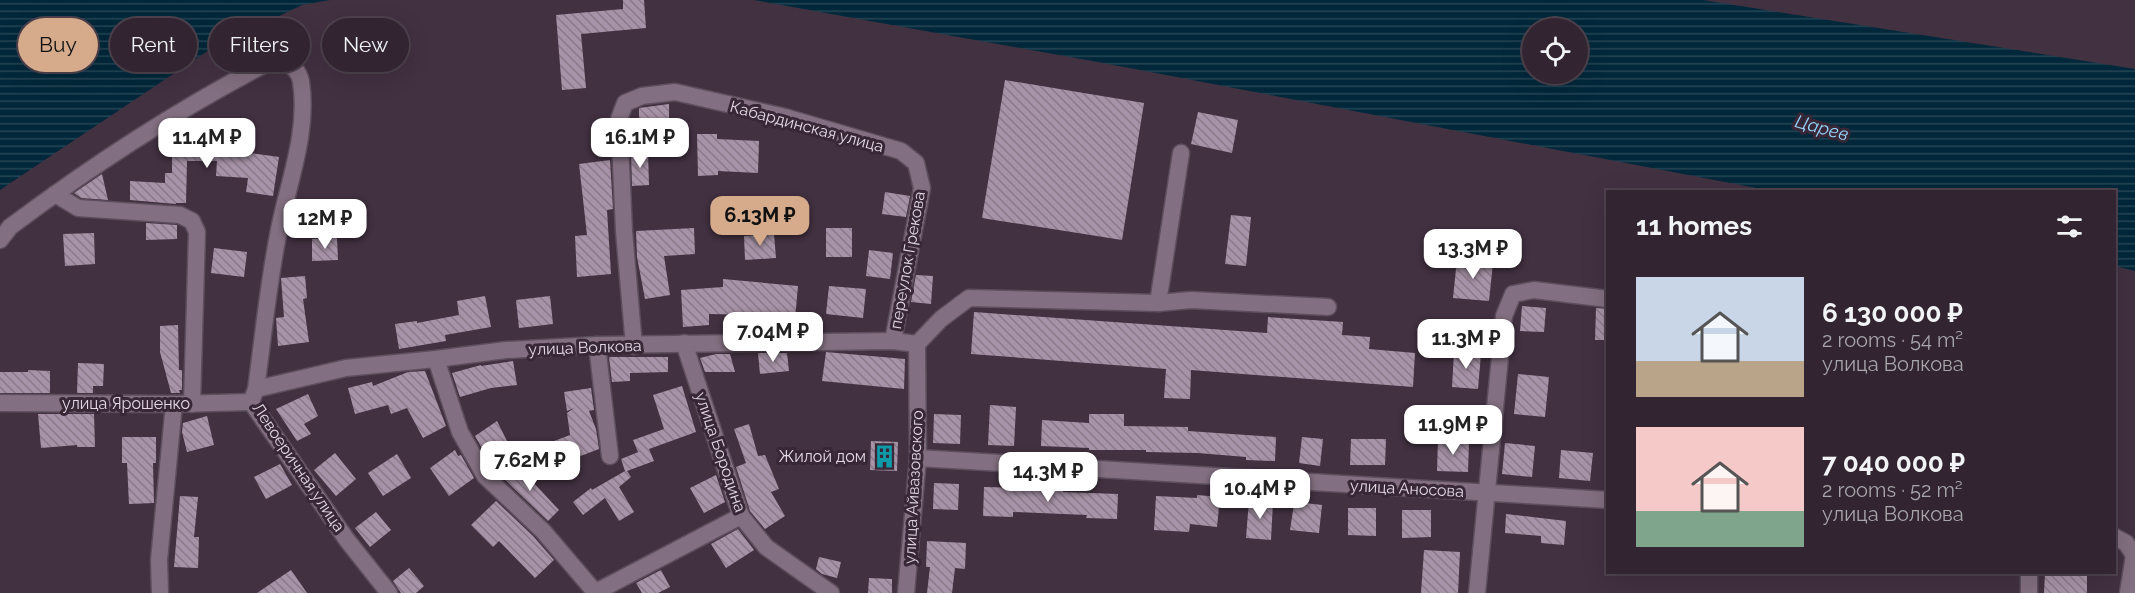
<!DOCTYPE html>
<html lang="en">
<head>
<meta charset="utf-8">
<style>
	body { margin:0; font-family:Raleway,sans-serif; background:#3d313d; color:#f1f3f6; height:100vh; display:flex; flex-direction:column; font-size:22px; white-space:nowrap }
	* { box-sizing:border-box; margin:0 }
	p { font-size:20px; color:#a8a5ab }
	.icon { flex:none; width:33px; height:33px; fill:none; stroke:currentColor; stroke-width:2; stroke-linecap:round; stroke-linejoin:round }
	.map { position:relative; flex:1; overflow:hidden }
	.drawer { position:absolute; left:1606px; top:190px; width:510px; height:384px; display:flex; flex-direction:column; background:#322531; border-radius:0px; box-shadow:0 6px 24px #0002,0 0 0 2px #4d424d }
	.drawer>* { flex:none }
	.guide { position:absolute; left:18px; top:18px; width:570px; height:54px; display:flex; gap:12px }
	.buttons { position:absolute; left:1522px; top:18px; display:grid; gap:12px }
	.buttons a { display:grid; place-items:center; width:66px; height:66px; border-radius:50%; background:#322531; box-shadow:0 6px 24px #0002,0 0 0 2px #4d424d; font-size:30px }
	.price { position:absolute; translate:-50% -51px; padding:0 14px; border-radius:12px; background:#fff; color:#222; font-size:20px; line-height:39px; filter:drop-shadow(0 2px 3px #0008) }
	.price::after { content:''; position:absolute; left:50%; top:36px; width:18px; height:14px; margin-left:-9px; background:inherit; clip-path:polygon(0 0,100% 0,50% 100%) }
	.price.active { background:#d6ab8b; color:#111 }
	ul { padding:0; list-style:none }
	li { display:flex; align-items:center; gap:18px; height:150px; padding:0 30px }
	li span { display:grid; place-items:center; flex:none; width:168px; height:120px; border-radius:0px; color:#555 }
	li>.icon { margin-inline-start:auto }
	span .icon { width:72px; height:72px; fill:#fffc; stroke-width:1 }
	li b { font-size:26px }
	h2 { display:flex; justify-content:space-between; align-items:center; height:72px; padding:0 30px; font-size:26px }
	.chip { padding:0 21px; border-radius:27px; background:#322531; box-shadow:0 6px 24px #0002,0 0 0 2px #4d424d; font-size:21px; line-height:54px }
	.chip.active { background:#d6ab8b; color:#111 }
	.map>svg:first-child { display:block }
</style>
</head>
<body>
<div class="map">
<svg width="2135" height="593" viewBox="0 0 2135 593">
	<defs>
		<pattern id="water-rules" width="6" height="5" patternUnits="userSpaceOnUse" patternTransform="scale(1.5)"><rect width="6" height="5" fill="#01283a"/><path d="M0 2.5h6" fill="none" stroke="#264656"/></pattern>
		<pattern id="building-back-hatch" width="6" height="6" patternUnits="userSpaceOnUse" patternTransform="scale(1.5)"><rect width="6" height="6" fill="#a793a7"/><path d="M-1 5l2 2M0 0l6 6M5-1l2 2" fill="none" stroke="#897a89"/></pattern>
	</defs>
	<rect width="100%" height="100%" fill="#423141"/>
	<!-- water -->
	<g fill="url(#water-rules)" fill-rule="evenodd">
		<path d="M0 0H330L302 5 209 50 0 190Z"/>
		<path d="M754 0H1703L2135 69V271L2115 266V192H1777L1103 63ZM1533 28H1578V74H1533Z"/>
	</g>
	<!-- building -->
	<g fill="url(#building-back-hatch)">
		<path d="M623 0H644L646 28 581 34 586 88 562 90 556 15 623 9Z"/>
		<path d="M1005 80 1144 103 1122 240 982 218Z"/>
		<path d="M669 104V129H639V108Z"/>
		<path d="M1198 112 1238 120 1232 153 1191 144Z"/>
		<path d="M172 132H211V148L251 150V153L279 157 273 196 246 192 248 178 216 176 217 161H187L186 203H176V204L130 200V181L165 183V173H172Z"/>
		<path d="M697 134H717V139L759 141 758 173 718 171V175L698 176Z"/>
		<path d="M648 152 649 185 632 186 631 153Z"/>
		<path d="M610 160 613 209 607 210 611 274 577 277 575 236 587 235 579 164Z"/>
		<path d="M102 174 108 200 81 198 74 193Z"/>
		<path d="M885 192 910 196 906 217 882 214Z"/>
		<path d="M297 201 323 208 315 238 289 232Z"/>
		<path d="M1231 215 1251 217 1246 266 1225 264Z"/>
		<path d="M146 223 177 225V239L146 240Z"/>
		<path d="M694 228 695 254 664 256 670 295 645 299 637 257 636 231Z"/>
		<rect x="826" y="228" width="26" height="29"/>
		<path d="M94 233 95 264 65 266 63 234Z"/>
		<path d="M774 234 776 258 745 260 744 236Z"/>
		<path d="M337 238 338 260 312 261V239Z"/>
		<path d="M214 248 247 252 244 277 211 273Z"/>
		<path d="M869 250 893 253 890 279 866 276Z"/>
		<path d="M1457 259 1493 263 1489 301 1453 298Z"/>
		<path d="M916 275 933 276 931 304 911 302Z"/>
		<path d="M305 276 307 298 303 299 309 342 278 346 276 318 284 317 281 278Z"/>
		<path d="M723 279 798 286 795 319 762 315 709 314V325L683 327 681 290 723 287Z"/>
		<path d="M829 286 866 289 863 318 826 314Z"/>
		<path d="M485 296 491 327 445 335 446 341 399 349 395 324 417 321V323L459 315 457 301Z"/>
		<path d="M550 296 553 324 519 328 516 300Z"/>
		<path d="M1522 306 1546 308 1544 332 1520 331Z"/>
		<path d="M1596 308 1608 309V340H1595Z"/>
		<path d="M974 312 1267 333 1268 317 1343 322 1342 335 1370 337 1369 349 1415 353 1413 387 1191 370 1190 399 1164 398 1166 369 971 354Z"/>
		<path d="M178 325 179 370H182V390H179L180 393H171L160 352V326Z"/>
		<path d="M826 352 905 359 904 389 822 381Z"/>
		<path d="M1454 352 1481 354 1478 389 1452 387Z"/>
		<path d="M758 353H787L789 371 760 374Z"/>
		<path d="M716 354H730L735 372H705L700 358Z"/>
		<path d="M609 357H668V372L630 373V381L612 382Z"/>
		<path d="M513 361 517 385 491 388 460 397 452 373 481 365V366Z"/>
		<path d="M78 363 104 364 103 386H93V393H77Z"/>
		<path d="M28 370 50 371V393H0V372H28Z"/>
		<path d="M425 371 446 426 423 438 407 408 391 414 388 405 355 414 348 388 372 382 373 386 408 372Z"/>
		<path d="M1518 374 1549 377 1545 417 1514 414Z"/>
		<path d="M682 386 696 432 649 449 654 461 627 471 631 477 619 487 634 512 619 521 605 498 583 515 573 502 591 488 592 490 625 471 621 459 641 451 638 452 633 440 664 429 653 395Z"/>
		<path d="M591 388 594 410 589 411 596 429 599 449 549 468 541 446 570 435 567 413 574 408 567 411 564 392Z"/>
		<path d="M308 394 318 416 304 424 311 434 297 441 276 409Z"/>
		<path d="M990 405 1016 407 1014 446 988 445Z"/>
		<path d="M38 414H94L95 447H77V445L41 448Z"/>
		<path d="M934 414 961 415 960 444 933 443Z"/>
		<path d="M1089 414H1124V426L1188 427V431L1276 437 1275 461 1246 460V457L1198 453 1146 452V450H1089V448L1041 446 1042 420 1089 423Z"/>
		<path d="M207 416 214 445 187 452 182 432 183 423Z"/>
		<path d="M497 421 507 441 484 452 475 436Z"/>
		<path d="M749 424 758 456 765 455 779 489 771 492 785 516 765 529 750 511 736 467 746 463 734 429Z"/>
		<path d="M122 437H156V463H153L154 503 129 504 127 463H122Z"/>
		<path d="M1302 437 1323 439 1320 466 1299 463Z"/>
		<path d="M1351 439H1386L1385 465H1350Z"/>
		<path d="M1438 440 1469 442 1468 472 1437 471Z"/>
		<path d="M871 441 898 442 897 471 870 470Z"/>
		<path d="M1505 443 1535 446 1532 477 1502 474Z"/>
		<path d="M455 450 458 456 461 455 474 478 449 496 430 468Z"/>
		<path d="M1561 450 1593 453 1590 481 1559 478Z"/>
		<path d="M335 453 356 479 336 496 314 470Z"/>
		<path d="M397 454 411 478 383 496 368 473Z"/>
		<path d="M515 463 559 510 548 521 501 476Z"/>
		<path d="M280 464 292 485 266 499 254 477Z"/>
		<path d="M716 475 725 502 704 513 690 488Z"/>
		<path d="M934 483 959 484 958 510 933 509Z"/>
		<path d="M984 487 1063 489V492L1118 494 1117 519 1086 518 1087 515 1013 512V517L983 516Z"/>
		<path d="M1197 495 1220 497 1217 527 1190 524 1189 532 1154 530 1156 496 1197 498Z"/>
		<path d="M180 496 198 497 194 537H199L198 568 174 567Z"/>
		<path d="M1249 500 1273 502 1271 540 1246 538Z"/>
		<path d="M496 501 533 536 554 560 535 578 499 541 493 547 471 525Z"/>
		<path d="M1297 502 1322 505 1319 533 1290 530 1294 504H1297Z"/>
		<path d="M1348 508H1376V536L1348 535Z"/>
		<path d="M1402 510H1431V537L1402 538Z"/>
		<path d="M376 512 391 530 370 547 355 528Z"/>
		<path d="M1506 514 1566 521 1564 545 1541 543V536L1505 533Z"/>
		<path d="M738 529 754 550 726 568 711 544Z"/>
		<path d="M927 541 966 543 965 569 955 568 952 593H927L930 567H926Z"/>
		<path d="M1424 550 1460 552 1458 593H1421Z"/>
		<path d="M819 557 841 562 837 578 822 574 816 569Z"/>
		<path d="M409 568 424 586 416 593H401L393 581Z"/>
		<path d="M291 570 307 593H257Z"/>
		<path d="M661 570 670 587 658 593H642L636 583Z"/>
		<path d="M2045 573H2087V593H2044Z"/>
		<path d="M869 578 892 579V593H868Z"/>
	</g>
	<g fill="none" stroke-linecap="round" stroke-linejoin="round">
		<defs>
			<g id="minor">
				<path d="M55 194 78 208 180 215 192 221 197 232 192 404"/>
				<path d="M0 240 10 227C94 164 183 106 277 58 288 62 299 69 301 82 309 134 287 185 278 235 268 286 263 338 256 389L251 402 347 540 389 593"/>
				<path d="M1158 303 1181 153"/>
				<path d="M684 343 741 516 766 547 831 593"/>
				<path d="M917 344 941 319 969 298 1158 303 1191 300 1328 307"/>
				<path d="M597 345 610 456"/>
				<path d="M634 346 624 231 619 119 625 103 642 96 675 92 785 117 901 151 916 163 922 188 893 341"/>
				<path d="M436 359 460 432 485 476 543 531 595 592"/>
				<path d="M256 389 346 368 436 359 506 350 597 345 893 341 917 344"/>
				<path d="M0 403 174 404 251 402"/>
				<path d="M918 458 1608 500"/>
				<path d="M2115 537 2126 543 2134 555 2128 593"/>
				<path d="M160 593 159 560 174 404"/>
				<path d="M594 593 741 516"/>
				<path d="M906 593 918 458 917 344"/>
				<path d="M1477 593 1504 316 1513 294 1534 290 1608 299"/>
				<path d="M2029 593V573"/>
			</g>
		</defs>
		<!-- minor casing -->
		<use href="#minor" stroke="#5c4e5c" stroke-width="19"/>
		<!-- minor -->
		<use href="#minor" stroke="#826f81" stroke-width="16"/>
	</g>
	<!-- icons -->
	<defs>
		<symbol id="building-bare" viewBox="-9 -9 18 18"><path d="M-4-6H4V6H1V3H-1V6H-4ZM-2.5-4.3h1.7v1.8h-1.7ZM.8-4.3h1.7v1.8H.8ZM-2.5-1h1.7V.8h-1.7ZM.8-1h1.7V.8H.8Z" fill="#0f9aa8" stroke="#372737" stroke-width="2.5" paint-order="stroke"/></symbol>
	</defs>
	<g fill-rule="evenodd">
		<use href="#building-bare" x="868" y="440" width="33" height="33"/>
	</g>
	<g text-anchor="middle" stroke-width="6" stroke-linejoin="round" paint-order="stroke">
		<!-- street labels -->
		<g font-size="16" fill="#e3d8e3" stroke="#372737">
			<text transform="translate(807 126) rotate(15)" y="6">Кабардинская улица</text>
			<text transform="translate(907 260) rotate(-80)" y="6">переулок Грекова</text>
			<text transform="translate(585 347) rotate(-2)" y="6">улица Волкова</text>
			<text x="126" y="409">улица Ярошенко</text>
			<text transform="translate(721 452) rotate(71)" y="6">улица Бородина</text>
			<text transform="translate(299 467) rotate(56)" y="6">Левоеричная улица</text>
			<text transform="translate(913 487) rotate(-87)" y="6">улица Айвазовского</text>
			<text transform="translate(1407 488) rotate(3)" y="6">улица Аносова</text>
		</g>
		<!-- poi labels -->
		<g font-size="16" fill="#e3d8e3" stroke="#372737" text-anchor="end">
			<text x="866" y="462">Жилой дом</text>
		</g>
		<!-- water labels -->
		<g font-size="18" font-style="italic" fill="#96d6fb" stroke="#372737">
			<text transform="translate(1822 128) rotate(15)" y="6">Царев</text>
		</g>
	</g>
</svg>
<div class="buttons">
<a><svg class="icon" aria-label="locate" viewBox="0 0 24 24"><circle cx="12" cy="12" r="6"/><path d="M12 2v4M12 18v4M2 12h4M18 12h4"/></svg></a>
</div>
<b class="price" style="left:207px;top:169px">11.4M ₽</b>
<b class="price" style="left:640px;top:169px">16.1M ₽</b>
<b class="price active" style="left:760px;top:247px">6.13M ₽</b>
<b class="price" style="left:325px;top:250px">12M ₽</b>
<b class="price" style="left:1473px;top:280px">13.3M ₽</b>
<b class="price" style="left:773px;top:363px">7.04M ₽</b>
<b class="price" style="left:1466px;top:370px">11.3M ₽</b>
<b class="price" style="left:1453px;top:456px">11.9M ₽</b>
<b class="price" style="left:530px;top:492px">7.62M ₽</b>
<b class="price" style="left:1048px;top:503px">14.3M ₽</b>
<b class="price" style="left:1260px;top:520px">10.4M ₽</b>
<div class="guide">
<a class="chip active">Buy</a>
<a class="chip">Rent</a>
<a class="chip">Filters</a>
<a class="chip">New</a>
</div>
<section class="drawer">
<h2>11 homes<svg class="icon" aria-label="filters" viewBox="0 0 24 24"><path d="M4 7h16M4 17h16"/><circle cx="9" cy="7" r="2"/><circle cx="15" cy="17" r="2"/></svg></h2>
<ul>
<li><span style="background:linear-gradient(#c9d6e8 70%,#b9a48a 0)"><svg class="icon" aria-label="home" viewBox="0 0 24 24"><path d="M3 11l9-7 9 7M6 9v11h12V9"/></svg></span><div><b>6 130 000 ₽</b><p>2 rooms · 54 m²</p><p>улица Волкова</p></div></li>
<li><span style="background:linear-gradient(#f6c9c9 70%,#7fa58c 0)"><svg class="icon" aria-label="home" viewBox="0 0 24 24"><path d="M3 11l9-7 9 7M6 9v11h12V9"/></svg></span><div><b>7 040 000 ₽</b><p>2 rooms · 52 m²</p><p>улица Волкова</p></div></li>
</ul>
</section>
</div>
</body>
</html>
